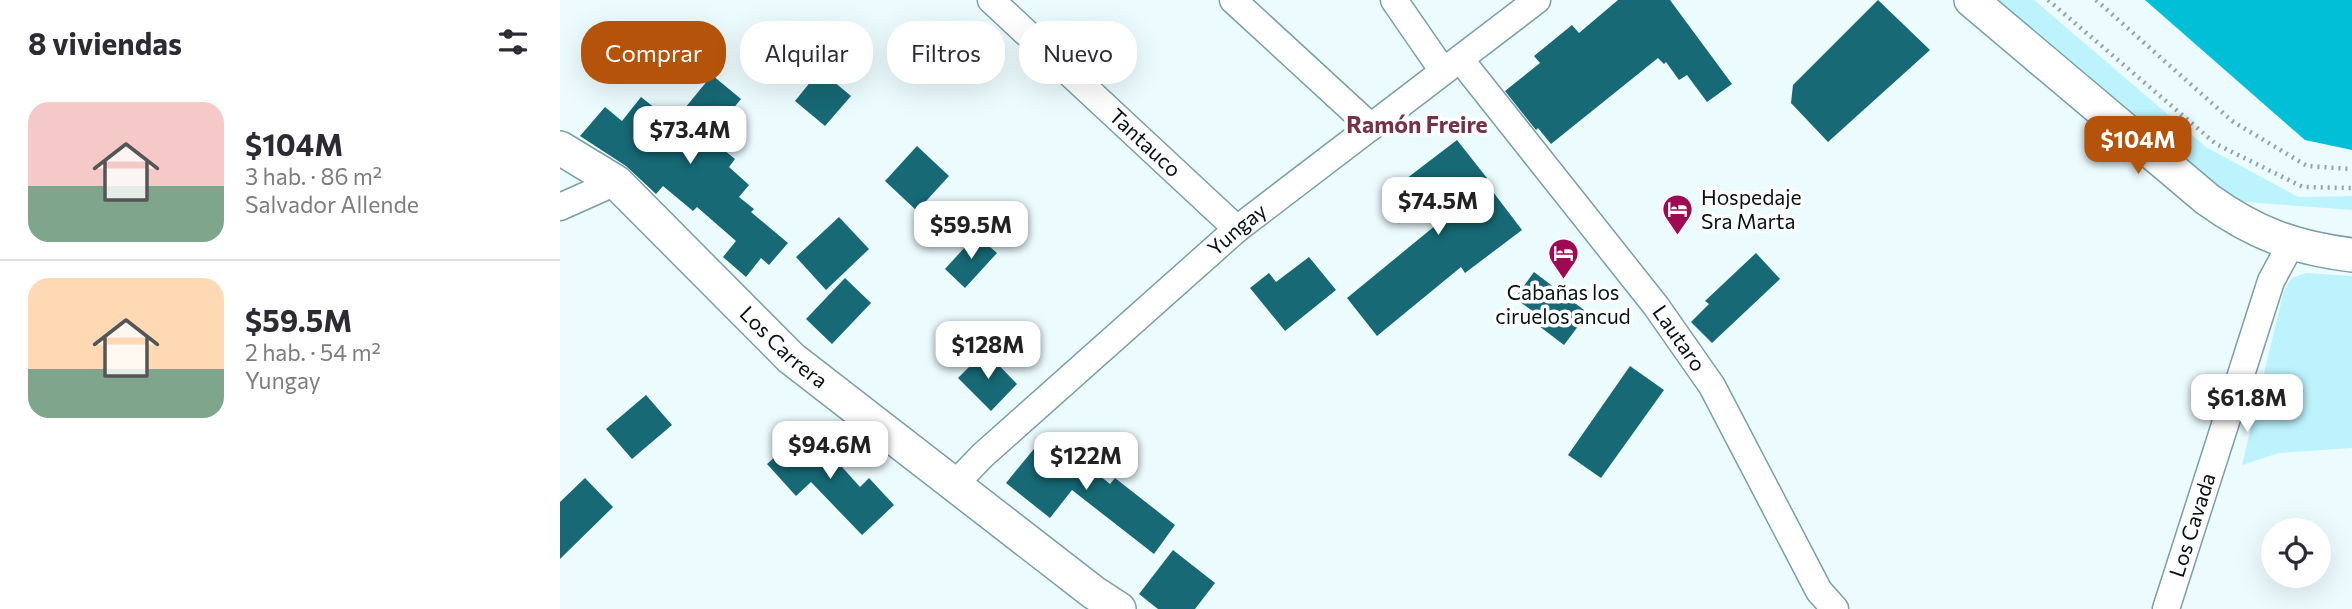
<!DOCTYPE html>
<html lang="es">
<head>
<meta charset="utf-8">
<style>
	body { margin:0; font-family:Commissioner,sans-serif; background:#f7f7f7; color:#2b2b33; height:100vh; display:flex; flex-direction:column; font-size:26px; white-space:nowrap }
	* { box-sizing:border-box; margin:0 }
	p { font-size:23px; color:#7c7c81 }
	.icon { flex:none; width:38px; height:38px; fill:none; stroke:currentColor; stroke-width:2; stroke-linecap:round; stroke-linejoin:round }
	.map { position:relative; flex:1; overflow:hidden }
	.panel { display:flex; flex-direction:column; background:#fff; width:560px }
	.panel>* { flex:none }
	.hud { position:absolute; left:21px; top:21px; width:665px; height:63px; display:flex; gap:14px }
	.controls { position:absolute; left:1701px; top:518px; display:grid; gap:14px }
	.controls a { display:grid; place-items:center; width:70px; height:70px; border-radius:50%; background:#fff; box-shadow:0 7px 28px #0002; font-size:35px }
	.price { position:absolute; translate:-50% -60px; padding:0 16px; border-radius:14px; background:#fff; color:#222; font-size:23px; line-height:46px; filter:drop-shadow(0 2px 4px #0008) }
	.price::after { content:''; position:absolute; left:50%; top:42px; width:21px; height:16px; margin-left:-10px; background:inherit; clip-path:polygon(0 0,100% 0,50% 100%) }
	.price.selected { background:#b45309; color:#fff }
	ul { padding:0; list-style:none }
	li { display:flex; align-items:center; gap:21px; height:175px; padding:0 28px }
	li+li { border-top:2px solid #e1e1e2 }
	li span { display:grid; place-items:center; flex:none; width:196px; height:140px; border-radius:21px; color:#555 }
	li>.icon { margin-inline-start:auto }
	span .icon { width:84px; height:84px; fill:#fffc; stroke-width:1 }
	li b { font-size:30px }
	h2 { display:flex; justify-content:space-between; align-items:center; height:84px; padding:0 28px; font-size:30px }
	.chip { padding:0 24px; border-radius:28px; background:#fff; box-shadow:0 7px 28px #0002; font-size:24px; line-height:63px }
	.chip.selected { background:#b45309; color:#fff }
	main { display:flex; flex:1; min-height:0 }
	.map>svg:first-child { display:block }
</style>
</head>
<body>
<main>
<section class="panel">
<h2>8 viviendas<svg class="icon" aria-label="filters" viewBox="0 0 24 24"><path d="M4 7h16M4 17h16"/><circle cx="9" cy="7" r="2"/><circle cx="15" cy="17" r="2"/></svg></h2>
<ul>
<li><span style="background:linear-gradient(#f6c9c9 60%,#7fa58c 0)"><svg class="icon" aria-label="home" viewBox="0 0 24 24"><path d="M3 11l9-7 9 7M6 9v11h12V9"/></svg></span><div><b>$104M</b><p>3 hab. · 86 m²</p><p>Salvador Allende</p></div></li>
<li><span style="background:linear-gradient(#ffd9b3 65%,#7fa58c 0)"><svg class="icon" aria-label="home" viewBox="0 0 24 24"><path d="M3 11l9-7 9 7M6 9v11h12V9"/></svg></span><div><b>$59.5M</b><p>2 hab. · 54 m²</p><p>Yungay</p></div></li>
</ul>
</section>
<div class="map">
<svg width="1792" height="609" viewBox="0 0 1792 609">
	<rect width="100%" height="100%" fill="#ecfbfe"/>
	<!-- green -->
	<g fill="#bdf3fd">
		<path d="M1412 0H1474L1646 147 1738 197 1792 196V210L1647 199Z"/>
		<path d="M1746 273 1792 276V448L1719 453 1682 465 1724 290 1732 278Z"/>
	</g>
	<!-- water -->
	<path fill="#00bfd6" d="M1585 0H1792V150L1745 140Z"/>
	<!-- building -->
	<g fill="#166975">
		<path d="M1058 0H1110L1172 84 1147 102 1127 75 1119 80 1106 62 1104 64 1098 58 991 144 978 128 976 130 945 91 980 63 974 56 1012 25 1019 33Z"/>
		<path d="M1318 0 1370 50 1268 142 1231 103 1233 85Z"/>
		<path d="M260 70 291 96 265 126 235 101Z"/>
		<path d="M152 75 181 99 149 138 175 159 169 167 189 185 179 197 194 209 191 212 228 243 209 265 201 258 186 277 163 257 176 241 137 207 133 211 103 186 96 194 66 166 20 136 45 107 62 121 81 97 110 120 123 106 125 108Z"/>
		<path d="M897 140 927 178 924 180 962 230 905 273 901 267 817 336 787 298 876 225 842 182Z"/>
		<path d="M357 146 389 176 357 211 325 181Z"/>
		<path d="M279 217 309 249 266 290 236 257Z"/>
		<path d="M416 235 437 253 405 288 385 269Z"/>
		<path d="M1196 253 1220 279 1152 343 1131 322 1149 304 1145 301Z"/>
		<path d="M749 257 776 290 725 331 690 288 709 273 716 282Z"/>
		<path d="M974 272 1028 313 1004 345 975 323 980 317 955 298Z"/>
		<path d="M285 278 311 303 272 344 246 319Z"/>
		<path d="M425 351 457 384 431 411 398 378Z"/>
		<path d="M1070 366 1104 390 1041 478 1008 455Z"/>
		<path d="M86 395 112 425 72 459 46 429Z"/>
		<path d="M247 428 300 487 309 478 334 505 302 535 251 482 236 496 207 464Z"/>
		<path d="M487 433 550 484 555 478 615 525 594 554 512 490 490 518 446 483Z"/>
		<path d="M25 478 53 507 0 559V502Z"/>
		<path d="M613 550 655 583 635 609H598L579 594Z"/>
	</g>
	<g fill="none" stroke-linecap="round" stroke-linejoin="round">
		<defs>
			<g id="minor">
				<path id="s1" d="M431 0 677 229"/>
				<path d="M673 0 811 127"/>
				<path d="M834 0 883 71"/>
				<path id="s2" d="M900 59 1096 306 1152 386 1259 591 1275 609"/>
				<path d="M0 207 56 182"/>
				<path id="s3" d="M395 484 423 455 677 229 977 0"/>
				<path id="s4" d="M1606 609 1711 281 1731 244"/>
			</g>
			<g id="tertiary">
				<path d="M1411 0 1647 199C1694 233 1734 248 1792 255"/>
				<path id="s5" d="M0 148 56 182 231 358 533 592 559 609"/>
			</g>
		</defs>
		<!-- minor casing -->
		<use href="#minor" stroke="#7a9fa6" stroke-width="29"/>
		<!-- tertiary casing -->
		<use href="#tertiary" stroke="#7a9fa6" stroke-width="36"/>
		<!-- path -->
		<g stroke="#94a3a5" stroke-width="4.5" stroke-dasharray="2 5" stroke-linecap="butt">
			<path d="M1488 0 1656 144 1743 187 1792 188"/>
			<path d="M1536 0 1672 121 1747 166 1792 169"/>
		</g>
		<!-- minor -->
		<use href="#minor" stroke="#fff" stroke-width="26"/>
		<!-- tertiary -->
		<use href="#tertiary" stroke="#fff" stroke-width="33"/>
	</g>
	<!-- icons -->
	<defs>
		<symbol id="hotel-pin" viewBox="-11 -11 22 30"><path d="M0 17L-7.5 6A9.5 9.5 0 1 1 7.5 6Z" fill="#9e0952" stroke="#fff"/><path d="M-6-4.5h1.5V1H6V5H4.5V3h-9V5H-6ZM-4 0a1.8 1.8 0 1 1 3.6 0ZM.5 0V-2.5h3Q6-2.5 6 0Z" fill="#fff"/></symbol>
	</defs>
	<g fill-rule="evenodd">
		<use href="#hotel-pin" x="1100" y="192" width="35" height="47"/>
		<use href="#hotel-pin" x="986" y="236" width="35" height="47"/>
	</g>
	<g text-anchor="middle" stroke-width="7" stroke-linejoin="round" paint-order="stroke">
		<!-- street labels -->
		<g font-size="21" fill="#051214" stroke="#fff">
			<text dy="7" stroke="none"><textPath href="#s1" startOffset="210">Tantauco</textPath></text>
			<text dy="7" stroke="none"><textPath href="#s3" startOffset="380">Yungay</textPath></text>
			<text dy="7" stroke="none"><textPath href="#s2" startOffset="355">Lautaro</textPath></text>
			<text dy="7" stroke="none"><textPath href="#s5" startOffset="301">Los Carrera</textPath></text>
			<text dy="7" stroke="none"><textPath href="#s4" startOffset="88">Los Cavada</textPath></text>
		</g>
		<!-- poi labels -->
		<g font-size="21" fill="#051214" stroke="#fff" text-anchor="start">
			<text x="1141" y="205">Hospedaje<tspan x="1141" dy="24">Sra Marta</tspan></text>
			<text x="1003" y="300" text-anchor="middle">Cabañas los<tspan x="1003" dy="24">ciruelos ancud</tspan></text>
		</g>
		<!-- neighbourhood labels -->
		<g font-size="23" font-weight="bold" fill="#763149" stroke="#fff">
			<text x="857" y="133">Ramón Freire</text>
		</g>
	</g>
</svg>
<div class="controls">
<a><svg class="icon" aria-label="locate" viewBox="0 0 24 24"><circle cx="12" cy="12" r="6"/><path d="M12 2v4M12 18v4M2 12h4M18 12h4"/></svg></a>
</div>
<b class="price" style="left:130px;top:166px">$73.4M</b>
<b class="price selected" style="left:1578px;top:176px">$104M</b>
<b class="price" style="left:878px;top:237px">$74.5M</b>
<b class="price" style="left:411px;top:261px">$59.5M</b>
<b class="price" style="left:428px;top:381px">$128M</b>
<b class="price" style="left:1687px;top:434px">$61.8M</b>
<b class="price" style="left:270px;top:481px">$94.6M</b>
<b class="price" style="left:526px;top:492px">$122M</b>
<div class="hud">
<a class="chip selected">Comprar</a>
<a class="chip">Alquilar</a>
<a class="chip">Filtros</a>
<a class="chip">Nuevo</a>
</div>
</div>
</main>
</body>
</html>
